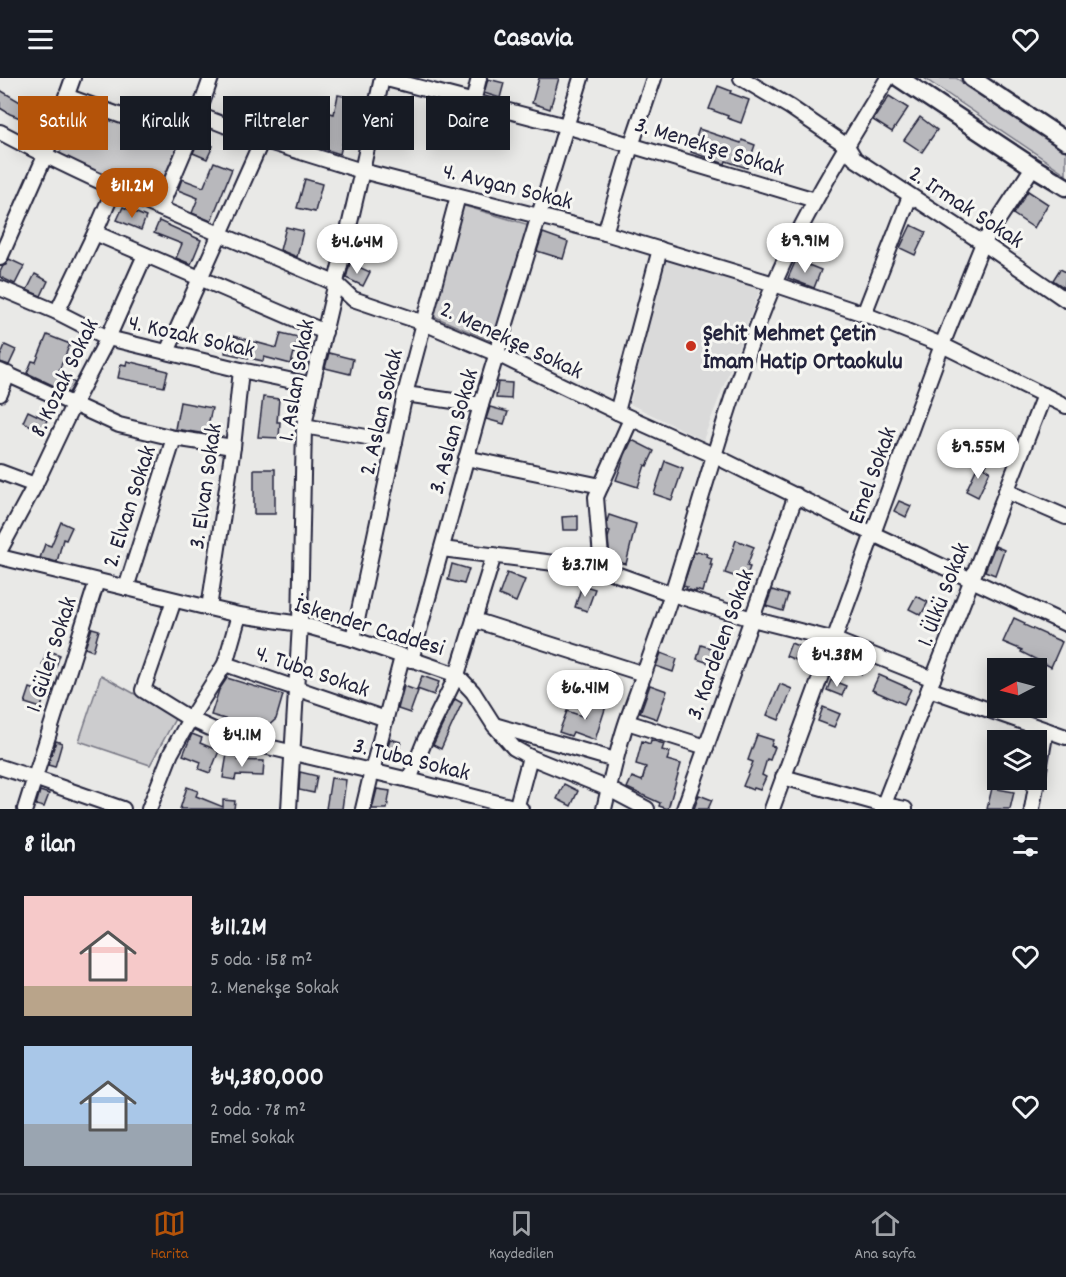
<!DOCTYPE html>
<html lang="tr">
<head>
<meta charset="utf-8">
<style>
	body { margin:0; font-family:Dekko,sans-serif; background:#242831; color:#f1f3f6; height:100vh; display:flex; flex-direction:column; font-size:22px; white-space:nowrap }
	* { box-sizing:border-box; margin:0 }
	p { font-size:20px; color:#9ea1a6 }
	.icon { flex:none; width:33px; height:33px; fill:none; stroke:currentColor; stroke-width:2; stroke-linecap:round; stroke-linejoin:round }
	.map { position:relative; height:731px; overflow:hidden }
	.sheet { display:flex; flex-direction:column; background:#171b24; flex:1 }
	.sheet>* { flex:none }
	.hud { position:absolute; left:18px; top:18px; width:600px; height:54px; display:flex; gap:12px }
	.needle { width:39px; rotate:264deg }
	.fabs { position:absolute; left:987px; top:580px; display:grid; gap:12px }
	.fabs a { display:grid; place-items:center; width:60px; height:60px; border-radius:0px; background:#171b24; box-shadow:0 3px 15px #0003; font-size:30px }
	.price { position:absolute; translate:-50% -51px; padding:0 14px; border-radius:21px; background:#fff; color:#222; font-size:20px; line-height:39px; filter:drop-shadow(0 2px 3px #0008) }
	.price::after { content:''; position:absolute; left:50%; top:36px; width:18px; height:14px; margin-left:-9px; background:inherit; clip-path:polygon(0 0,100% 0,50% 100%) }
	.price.selected { background:#b45309; color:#fff }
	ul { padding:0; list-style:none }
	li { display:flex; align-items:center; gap:18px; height:150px; padding:0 24px }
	li span { display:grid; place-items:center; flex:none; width:168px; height:120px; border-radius:0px; color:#555 }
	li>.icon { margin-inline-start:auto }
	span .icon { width:72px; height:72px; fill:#fffc; stroke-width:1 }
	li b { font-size:26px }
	h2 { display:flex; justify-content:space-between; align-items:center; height:72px; padding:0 24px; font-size:26px }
	.pill { padding:0 21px; border-radius:0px; background:#171b24; box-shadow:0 3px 15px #0003; font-size:21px; line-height:54px }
	.pill.selected { background:#b45309; color:#fff }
	header { display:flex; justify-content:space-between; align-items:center; height:78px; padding:0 24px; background:#171b24; font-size:27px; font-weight:700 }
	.tabs { display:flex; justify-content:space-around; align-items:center; height:84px; border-top:2px solid #363941; background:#171b24; font-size:16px; color:#9ea1a6 }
	.tabs a { display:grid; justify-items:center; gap:3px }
	.tabs .selected { color:#b45309 }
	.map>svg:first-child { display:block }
</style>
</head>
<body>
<header><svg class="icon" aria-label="menu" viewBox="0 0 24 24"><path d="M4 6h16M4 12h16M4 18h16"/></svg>Casavia<svg class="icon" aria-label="heart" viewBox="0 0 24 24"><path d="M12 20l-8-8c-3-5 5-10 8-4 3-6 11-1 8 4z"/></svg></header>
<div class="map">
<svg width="1066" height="731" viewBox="0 0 1066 731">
	<rect width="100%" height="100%" fill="#e9e9e7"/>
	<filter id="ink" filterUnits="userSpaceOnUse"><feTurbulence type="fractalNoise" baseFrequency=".0167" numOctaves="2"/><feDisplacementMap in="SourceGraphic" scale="12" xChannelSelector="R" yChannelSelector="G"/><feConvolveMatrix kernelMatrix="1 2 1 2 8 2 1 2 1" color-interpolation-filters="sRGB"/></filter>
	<g filter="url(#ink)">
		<!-- built -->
		<path fill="#dadada" d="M663 181 761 210 703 362 630 326Z"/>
		<!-- green -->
		<g fill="#ccccce" stroke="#777784" stroke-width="1.5">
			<path d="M924 0H956L1066 73V96Z"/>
			<path d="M77 29 178 67 155 119 59 78Z"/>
			<path d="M461 127 526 146 527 150 493 264 433 238Z"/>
			<path d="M101 597 176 639 150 687 79 663Z"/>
		</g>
		<!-- building -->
		<g fill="#b8b8bc" stroke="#22223b" stroke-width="1.5">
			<path d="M539 0H559L550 31 532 25Z"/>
			<path d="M488 1 504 5 500 20 484 15Z"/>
			<path d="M718 8 731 13 730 15 749 22 741 45 727 40 728 38 709 31Z"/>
			<path d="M0 12 20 24 21 21 44 30 38 47 10 36 0 30Z"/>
			<path d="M338 17 353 20 340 76 290 60 297 39 320 48 323 33 334 36Z"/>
			<path d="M889 18 908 30 892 54 873 42Z"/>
			<path d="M389 21 406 26 403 39 385 34Z"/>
			<path d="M920 39 937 52 922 74 904 62Z"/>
			<path d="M699 51 741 65 742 62 755 67 747 90 726 83 725 86 691 74Z"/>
			<path d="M199 62 213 68 207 81 193 75Z"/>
			<path d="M214 84 232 91 211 143 192 135 198 120 178 112 182 101 203 109 204 108Z"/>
			<path d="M305 101 322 106 315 134 297 130Z"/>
			<path d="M1028 113 1048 126 1034 150 1013 136Z"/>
			<path d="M123 129 146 139 141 152 117 142Z"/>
			<path d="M159 143 201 162 191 186 176 180 182 166 154 155Z"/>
			<path d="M911 147 926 154 915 177 900 170Z"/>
			<path d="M286 149 303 153 297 179 280 172Z"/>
			<path d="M543 155 568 164 563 181 537 173Z"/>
			<path d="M9 181 24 188 15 206 0 199V194L3 188 6 187Z"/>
			<path d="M796 182 821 192 814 210 788 200Z"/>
			<path d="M350 185 370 194 363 208 346 200Z"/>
			<path d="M1060 191 1066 194 1065 210 1053 202Z"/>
			<path d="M35 196 48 203 41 218 27 212Z"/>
			<path d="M281 255 298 259 291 286 264 279 263 283 225 275 229 257 277 270Z"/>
			<path d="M47 257 70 266 58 295 75 305 69 315 27 295 32 283 36 284Z"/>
			<path d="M5 267 16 272 9 287 0 284V279Z"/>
			<path d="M329 275 353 281 350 296 325 290Z"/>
			<path d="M127 283 168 293 164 309 118 300 121 286 126 287Z"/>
			<path d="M498 304 512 305 511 321 496 320Z"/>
			<path d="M263 319 279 321 277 344H280L279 360 258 359Z"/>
			<path d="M180 324 212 330 206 356 175 351Z"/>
			<path d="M490 329 508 334 504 346 486 341Z"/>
			<path d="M28 333 47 342 42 353 23 344Z"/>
			<path d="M632 362 654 373 647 388 645 387 638 409 616 402 625 377Z"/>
			<path d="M665 383 683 390 672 422 654 416Z"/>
			<path d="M980 383 987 386 985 390 990 393 978 419 966 413Z"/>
			<rect x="254" y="391" width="21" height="45"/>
			<path d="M899 423 911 428 906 439 894 433Z"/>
			<path d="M609 437 636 446 626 486 610 482 608 460 610 453 608 452 607 443Z"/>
			<path d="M578 438V452H563L562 439Z"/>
			<path d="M61 444 72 449 66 462 63 461 57 484 40 480 45 466 51 468Z"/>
			<path d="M736 462 754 469 747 488 750 489 745 502 725 495Z"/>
			<path d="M995 468 1004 472 995 497 985 493Z"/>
			<path d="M697 473 707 476 706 478 712 480 710 487H712L706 507H704L702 514 696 512V514L686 511 687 509 683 508 694 474 696 475Z"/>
			<path d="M452 486 469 491 464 506 448 502Z"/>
			<path d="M507 495 525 502 516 524 499 517Z"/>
			<path d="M582 507 595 511 587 533 575 529Z"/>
			<path d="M772 512 788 517 783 533 766 528Z"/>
			<path d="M916 518 928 524 921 537 909 531Z"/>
			<path d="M1014 540 1025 545 1024 547 1062 564 1051 589 1021 574 1022 572 1003 564Z"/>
			<path d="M92 550 99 552 93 573 85 570Z"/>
			<path d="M791 565 810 573 807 580H805L803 585 786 578Z"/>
			<path d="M701 567 723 574 718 588 697 581Z"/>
			<path d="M47 572 60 577 55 591 42 587Z"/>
			<path d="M661 575 677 581 673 594 656 588Z"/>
			<path d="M854 579 867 584 862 596 849 590Z"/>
			<path d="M879 597 911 611 904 626 872 612Z"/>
			<path d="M422 598 439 604 434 617 417 611Z"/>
			<path d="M227 600 283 617 276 641 265 651H259L211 637 219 612Z"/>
			<path d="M831 602 846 608 842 618 827 612Z"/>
			<path d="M780 606 792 611 779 642 767 637Z"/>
			<path d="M650 607 667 613 657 641 640 635Z"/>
			<path d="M404 608 418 613 410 635 398 631Z"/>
			<path d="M30 610 45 615 41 630 25 625Z"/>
			<path d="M591 620 607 625 595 662 573 654 571 658 559 654 567 633 585 639Z"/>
			<path d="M455 621 462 625 441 671 433 667Z"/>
			<path d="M823 629 840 636 834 649 818 643Z"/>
			<path d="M192 656 202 660 200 665 219 673 210 695 199 691 201 684 183 677Z"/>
			<path d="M757 657 773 662 771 668 775 669 770 682 767 681 762 697 766 699 760 712 754 710 753 712 743 708 753 684 748 682Z"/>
			<path d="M390 661 401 664 397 679 386 676Z"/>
			<path d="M651 662 664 666 662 672 670 674 667 682 681 686 668 731 659 728 660 725 627 710 632 699 642 703 646 689 636 686 642 663 650 666Z"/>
			<path d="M56 663 62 665 55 689 48 687Z"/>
			<path d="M227 676 239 678 238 682 264 683 263 698 236 697 235 702 223 700Z"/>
			<path d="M300 694 317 698 314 715 299 712Z"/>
			<path d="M331 700 346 702 342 731H326Z"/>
			<path d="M564 706 578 713 571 728 557 721Z"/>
			<path d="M187 709 198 713 196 718 223 729V722L235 723 234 731H180Z"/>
			<path d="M992 710 1014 714 1010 731H987Z"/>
			<path d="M377 711 390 713 387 731H372Z"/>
			<path d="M40 713 49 716 44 729 36 727Z"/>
			<path d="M699 717 712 722 708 731H694Z"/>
		</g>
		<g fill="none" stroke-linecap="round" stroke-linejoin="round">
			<defs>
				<g id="minor">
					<path d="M383 0 566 48 815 122"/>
					<path d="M741 0 790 29 847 68 855 81 983 165 1066 222"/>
					<path d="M66 18 189 62"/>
					<path d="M473 24 479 0"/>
					<path d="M199 37 262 62 362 93 605 155 774 206 864 236 942 267 1066 328"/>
					<path d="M0 54C109 112 224 157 337 206L353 221 424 245 497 276 617 334 713 377 873 456 1066 546"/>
					<path d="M160 130 189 62 211 0"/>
					<path d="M95 155 325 254"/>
					<path d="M605 155 631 68 654 0"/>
					<path d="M0 180 45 78 73 0"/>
					<path d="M0 210 57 234 108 260 241 292 312 307"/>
					<path d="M57 234 95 155 114 111"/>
					<path d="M864 236 910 118"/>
					<path d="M167 274 262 62"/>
					<path d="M0 293 119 347 174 360 233 369"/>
					<path d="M0 316 8 296"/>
					<path d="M405 316 481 327"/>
					<path d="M617 334 660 171"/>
					<path d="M304 348 395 364"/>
					<path d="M466 380 601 408"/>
					<path d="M0 394 35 407"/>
					<path d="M1006 413 1066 439"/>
					<path d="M442 471 602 491 672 516 752 541 835 562 933 601"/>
					<path d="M0 472 35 407 73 327 108 260 145 177"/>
					<path d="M0 479 209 530 239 537 300 546 353 561 457 597 473 614 494 647 514 670 530 679 609 711 647 731"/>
					<path d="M602 491 596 419 631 341"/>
					<path d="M126 510 174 360"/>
					<path d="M174 522 143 612 190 641 234 661 409 702 521 731"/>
					<path d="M209 530 233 369 241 292"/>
					<path d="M474 542 644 596"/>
					<path d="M353 561 405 316 458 118"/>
					<path d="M411 582 481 327 581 0"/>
					<path d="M225 586 386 641"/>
					<path d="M929 611 1066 659"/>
					<path d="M627 644 706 669"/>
					<path d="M494 647 615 682"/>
					<path d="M0 689 34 700 123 731"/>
					<path d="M783 699 884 727 905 731"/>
					<path d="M409 702 425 662 457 597 494 477"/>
					<path d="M25 731 97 503"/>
					<path d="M149 731 171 675 190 641 225 586 239 537"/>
					<path d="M289 731 300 546 304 348 312 307 362 93 382 0"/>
					<path d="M363 731 372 693 402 579"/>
					<path d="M516 731 530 679"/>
					<path d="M604 731C611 702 617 672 627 643 642 601 658 558 672 515 705 412 732 306 774 206 805 134 847 67 888 0"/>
					<path d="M684 731 796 417"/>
					<path d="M772 731 942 267 983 165 1033 89"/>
					<path d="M882 731 1044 317"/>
					<path d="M1032 731 1046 652"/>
				</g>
				<g id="major">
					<path d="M899 0 1033 89 1066 109"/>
					<path d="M971 0 1066 63"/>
				</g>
			</defs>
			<!-- minor casing -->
			<use href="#minor" stroke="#22223b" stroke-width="18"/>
			<!-- major casing -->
			<use href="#major" stroke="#22223b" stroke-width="21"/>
			<!-- minor -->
			<use href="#minor" stroke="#f6f6f2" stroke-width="14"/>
			<!-- major -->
			<use href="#major" stroke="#f6f6f2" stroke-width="16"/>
		</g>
	</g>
	<!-- markers -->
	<circle fill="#c8321e" stroke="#f6f6f2" stroke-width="2" cx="691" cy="268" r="6"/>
	<g text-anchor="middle" stroke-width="6" stroke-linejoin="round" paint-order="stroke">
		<!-- street labels -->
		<g font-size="24" fill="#22223b" stroke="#f6f6f2">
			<text transform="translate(710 67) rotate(17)" y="8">3. Menekşe Sokak</text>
			<text transform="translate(508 107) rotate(14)" y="8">4. Avgan Sokak</text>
			<text transform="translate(967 128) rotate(33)" y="8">2. Irmak Sokak</text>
			<text transform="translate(192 257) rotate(13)" y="8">4. Kozak Sokak</text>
			<text transform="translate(512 261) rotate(25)" y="8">2. Menekşe Sokak</text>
			<text transform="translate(63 299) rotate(-64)" y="8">8. Kozak Sokak</text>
			<text transform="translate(295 302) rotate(-80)" y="8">1. Aslan Sokak</text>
			<text transform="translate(380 334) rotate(-77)" y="8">2. Aslan Sokak</text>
			<text transform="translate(452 353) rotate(-74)" y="8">3. Aslan Sokak</text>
			<text transform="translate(871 397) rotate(-70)" y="8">Emel Sokak</text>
			<text transform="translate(204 408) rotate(-82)" y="8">3. Elvan Sokak</text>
			<text transform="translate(128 428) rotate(-72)" y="8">2. Elvan Sokak</text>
			<text transform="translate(942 516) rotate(-69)" y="8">1. Ülkü Sokak</text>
			<text transform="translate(370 547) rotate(17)" y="8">İskender Caddesi</text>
			<text transform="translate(719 566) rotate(-70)" y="8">3. Kardelen Sokak</text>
			<text transform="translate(50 576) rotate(-72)" y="8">1. Güler Sokak</text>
			<text transform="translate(313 592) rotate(19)" y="8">4. Tuba Sokak</text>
			<text transform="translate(412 680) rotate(14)" y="8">3. Tuba Sokak</text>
		</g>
		<!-- poi labels -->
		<g font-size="24" font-weight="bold" fill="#22223b" stroke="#f6f6f2" text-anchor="start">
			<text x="703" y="262">Şehit Mehmet Çetin<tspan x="703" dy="28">İmam Hatip Ortaokulu</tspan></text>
		</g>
	</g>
</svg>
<div class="fabs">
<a><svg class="needle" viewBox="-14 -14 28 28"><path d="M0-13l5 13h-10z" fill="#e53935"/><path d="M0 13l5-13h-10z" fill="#9ea1a6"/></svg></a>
<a><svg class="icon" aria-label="layers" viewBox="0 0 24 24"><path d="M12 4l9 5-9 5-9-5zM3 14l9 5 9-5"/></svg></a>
</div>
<b class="price selected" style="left:132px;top:141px">₺11.2M</b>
<b class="price" style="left:805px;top:196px">₺9.91M</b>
<b class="price" style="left:357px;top:197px">₺4.64M</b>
<b class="price" style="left:978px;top:402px">₺9.55M</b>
<b class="price" style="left:585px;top:520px">₺3.71M</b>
<b class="price" style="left:837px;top:610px">₺4.38M</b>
<b class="price" style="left:585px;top:643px">₺6.41M</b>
<b class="price" style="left:242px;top:690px">₺4.1M</b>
<div class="hud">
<a class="pill selected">Satılık</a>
<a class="pill">Kiralık</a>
<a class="pill">Filtreler</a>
<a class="pill">Yeni</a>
<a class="pill">Daire</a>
</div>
</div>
<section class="sheet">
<h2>8 ilan<svg class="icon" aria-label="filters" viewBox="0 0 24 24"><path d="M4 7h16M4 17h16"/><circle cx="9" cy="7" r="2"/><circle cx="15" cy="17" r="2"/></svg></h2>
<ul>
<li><span style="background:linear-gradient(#f6c9c9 75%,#b9a48a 0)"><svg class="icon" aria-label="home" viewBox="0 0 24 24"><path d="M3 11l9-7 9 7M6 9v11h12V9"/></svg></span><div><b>₺11.2M</b><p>5 oda · 158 m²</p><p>2. Menekşe Sokak</p></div><svg class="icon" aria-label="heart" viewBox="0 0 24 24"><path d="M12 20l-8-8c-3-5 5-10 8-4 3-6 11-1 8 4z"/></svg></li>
<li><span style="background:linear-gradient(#a9c7e8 65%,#9aa5b1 0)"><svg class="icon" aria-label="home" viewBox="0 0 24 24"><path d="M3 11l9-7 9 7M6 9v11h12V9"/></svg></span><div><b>₺4,380,000</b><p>2 oda · 78 m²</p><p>Emel Sokak</p></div><svg class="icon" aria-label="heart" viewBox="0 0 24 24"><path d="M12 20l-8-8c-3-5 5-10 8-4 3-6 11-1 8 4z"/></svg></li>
</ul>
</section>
<nav class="tabs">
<a class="selected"><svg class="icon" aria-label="map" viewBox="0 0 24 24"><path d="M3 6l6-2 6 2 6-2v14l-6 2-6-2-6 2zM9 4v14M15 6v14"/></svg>Harita</a>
<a><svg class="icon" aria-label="saved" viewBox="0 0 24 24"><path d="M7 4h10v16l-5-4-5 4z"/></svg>Kaydedilen</a>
<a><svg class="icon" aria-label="home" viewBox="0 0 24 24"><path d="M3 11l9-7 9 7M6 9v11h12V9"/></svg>Ana sayfa</a>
</nav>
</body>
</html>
